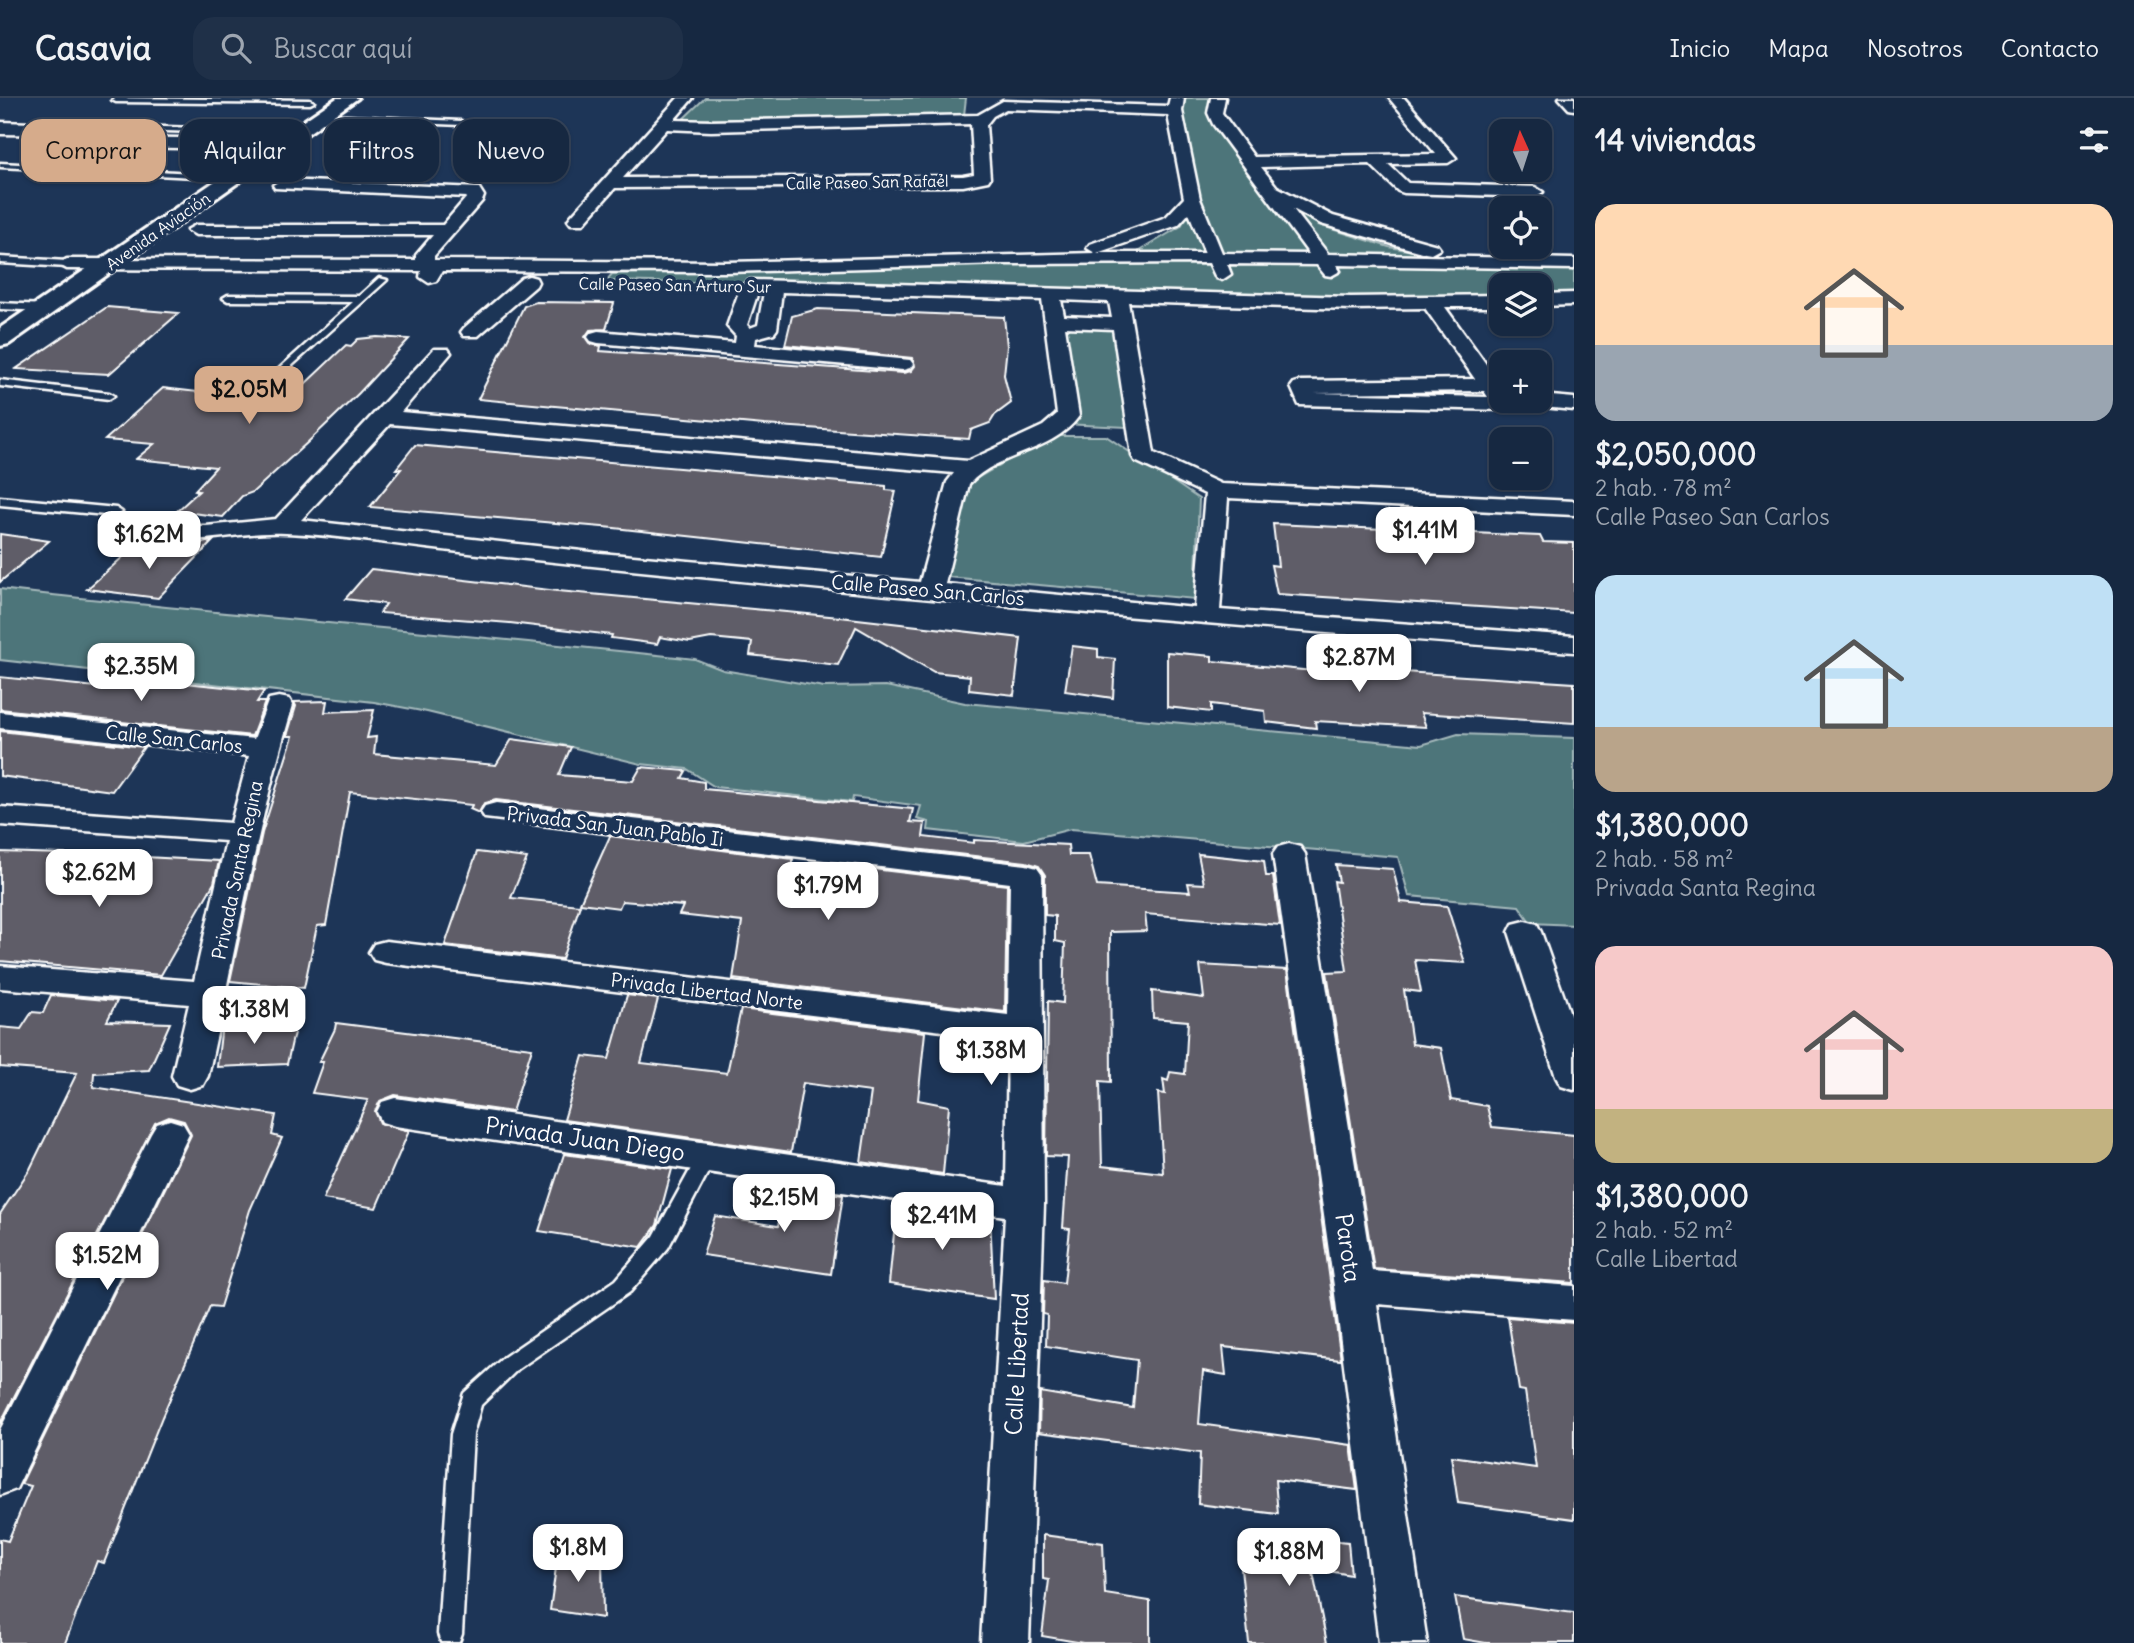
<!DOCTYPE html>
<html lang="es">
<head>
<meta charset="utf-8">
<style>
	body { margin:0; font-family:Delius,sans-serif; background:#1f3048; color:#f1f3f6; height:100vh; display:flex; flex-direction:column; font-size:26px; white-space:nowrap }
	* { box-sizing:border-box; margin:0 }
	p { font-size:23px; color:#9ea6b1 }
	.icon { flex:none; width:38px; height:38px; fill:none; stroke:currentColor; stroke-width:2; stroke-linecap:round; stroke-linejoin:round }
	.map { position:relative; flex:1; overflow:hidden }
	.sheet { display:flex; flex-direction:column; background:#162841; width:560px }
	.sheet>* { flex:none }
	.top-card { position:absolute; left:21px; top:21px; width:665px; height:63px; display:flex; gap:14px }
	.needle { width:46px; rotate:357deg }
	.tools { position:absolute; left:1489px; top:21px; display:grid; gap:14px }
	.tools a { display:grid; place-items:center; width:63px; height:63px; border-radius:14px; background:#162841; box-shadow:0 2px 5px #0004,0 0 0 2px #35445a; font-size:35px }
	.price { position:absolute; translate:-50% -60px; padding:0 16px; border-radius:14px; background:#fff; color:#222; font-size:23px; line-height:46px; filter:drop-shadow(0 2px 4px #0008) }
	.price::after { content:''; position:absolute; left:50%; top:42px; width:21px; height:16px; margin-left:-10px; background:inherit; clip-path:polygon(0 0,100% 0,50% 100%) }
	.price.active { background:#d6ab8b; color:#111 }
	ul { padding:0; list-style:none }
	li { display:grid; align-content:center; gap:14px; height:371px; padding:0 21px }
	li span { display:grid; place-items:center; height:217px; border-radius:21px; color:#555 }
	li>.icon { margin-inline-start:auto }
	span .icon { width:126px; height:126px; fill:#fffc; stroke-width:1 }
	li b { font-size:30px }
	h2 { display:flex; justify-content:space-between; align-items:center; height:84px; padding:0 21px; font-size:30px }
	.chip { padding:0 24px; border-radius:21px; background:#162841; box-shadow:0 2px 5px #0004,0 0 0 2px #35445a; font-size:24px; line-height:63px }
	.chip.active { background:#d6ab8b; color:#111 }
	header { display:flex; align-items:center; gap:42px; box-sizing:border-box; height:98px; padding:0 35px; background:#162841; border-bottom:2px solid #35445a }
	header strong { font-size:33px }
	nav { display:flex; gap:38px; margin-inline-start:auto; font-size:24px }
	.search { width:490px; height:63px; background:#1f3048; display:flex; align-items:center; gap:18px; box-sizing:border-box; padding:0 24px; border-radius:21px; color:#9ea6b1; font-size:26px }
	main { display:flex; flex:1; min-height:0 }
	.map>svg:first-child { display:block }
</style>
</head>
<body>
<header>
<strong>Casavia</strong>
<div class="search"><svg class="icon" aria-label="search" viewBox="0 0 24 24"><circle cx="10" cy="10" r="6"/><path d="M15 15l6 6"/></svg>Buscar aquí</div>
<nav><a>Inicio</a><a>Mapa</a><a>Nosotros</a><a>Contacto</a></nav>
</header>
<main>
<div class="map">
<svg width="1574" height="1545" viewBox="0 0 1574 1545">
	<rect width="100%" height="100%" fill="#1d3557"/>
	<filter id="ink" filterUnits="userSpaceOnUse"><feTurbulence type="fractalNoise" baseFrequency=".0143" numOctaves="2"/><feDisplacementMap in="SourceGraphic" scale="14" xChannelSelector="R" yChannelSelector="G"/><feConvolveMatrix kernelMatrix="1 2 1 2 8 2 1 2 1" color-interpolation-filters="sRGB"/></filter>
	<g filter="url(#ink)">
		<!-- green -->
		<g fill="#4d757a" stroke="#a6babc" stroke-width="2">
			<path d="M705 0H966L964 17 682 22Z"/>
			<path d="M1183 0H1214L1213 18 1269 96 1319 127 1389 149 1521 171 1574 172V200H1540V187H1502L1501 201 1427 202 606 183 612 176 1124 162 1181 128 1197 100 1179 16Z"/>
			<path d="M1059 224 1119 227 1127 329 1062 326Z"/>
			<path d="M1050 338H1106L1199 401 1195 501 948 479 962 389Z"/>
			<path d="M0 491C231 518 464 536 695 561L723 572 824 589 886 588 965 605 1421 647 1458 636 1574 640V827L1531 825 1519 808 1409 798 1398 759 1071 731 1024 743 928 732 929 724 917 721 921 708 853 699 852 704 715 689 687 671 641 666 427 614 374 604 0 562Z"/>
		</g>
		<!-- building -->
		<g fill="#5e5d68" stroke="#fff" stroke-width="2">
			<path d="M536 204 614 205 606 231 590 232 585 239 590 246 601 248 600 253 903 275 911 273 915 268 912 260 785 247 792 218 818 211 1004 219 1007 248 1004 277 1011 305 995 317 990 325 971 332 969 341 764 327 478 301 524 208Z"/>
			<path d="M107 209 179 215 109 276 16 271Z"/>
			<path d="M377 239 409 241 359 295 308 344 253 394 242 398 223 419 177 413 199 393 195 392 216 369 136 361 154 346 105 342 163 290 286 304 346 247 351 248 358 241Z"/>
			<path d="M415 347 886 388V392L896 393 881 459 614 430 370 409 401 371H396Z"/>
			<path d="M1273 426 1540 438 1543 444 1574 445V515L1277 496 1271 467 1278 468Z"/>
			<path d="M0 436 49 443 0 484Z"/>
			<path d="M213 443 158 500 87 491 124 458Z"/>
			<path d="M371 471 558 493 840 519 1021 540 1014 597 969 592 970 578 934 574 856 529 838 567 750 557 752 544 711 540 690 544 660 539 657 546 611 540 612 537 510 525 380 515 386 506 345 501Z"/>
			<path d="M1072 548 1098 551V559L1115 561 1113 600 1065 593Z"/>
			<path d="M1167 554 1212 558V563L1344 576 1343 570 1574 585V625L1421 615 1426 629 1315 623 1316 630 1266 624 1265 613 1211 606V614L1167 609Z"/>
			<path d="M116 578 264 593 257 604H265L252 638 0 611V579L106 590Z"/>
			<path d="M327 603 325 614 374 612 367 640 376 639 374 656 496 667 512 641 571 649 559 677 633 683 641 669 686 673 682 680 704 684V691L913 711 910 724 925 725 923 739 974 745V742L1068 747 1069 757H1089L1097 788 1190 794 1188 785 1204 786 1198 756 1264 763 1266 778H1273L1280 827 1145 816 1147 833 1110 834 1111 984 1100 983 1102 1068 1163 1075 1158 995 1165 996 1163 981 1168 983 1170 974 1185 976 1188 923 1153 920 1152 893 1204 900 1200 867 1287 872 1341 1262 1223 1249 1226 1277 1203 1273 1199 1326 1351 1347 1357 1392 1275 1382 1278 1416 1198 1406 1200 1355 1039 1334 1040 1294 1133 1310 1137 1262 1046 1248 1047 1217 1043 1216 1044 1182 1064 1185 1070 1131 1063 1130 1068 1059 1046 1058 1048 903 1063 905 1065 845 1055 843V818L1045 817V777L1039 768 1026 764 496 702 484 705 479 715 470 711 472 707 350 694 326 827 317 828 304 890 230 883 262 735 293 638H287L296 608 294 604Z"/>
			<path d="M0 633 144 649 112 693 0 678Z"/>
			<path d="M610 738 793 761 781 799 836 806 848 768 1007 787 1005 914 733 881 742 824 679 817 683 808 622 803 619 810 580 805Z"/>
			<path d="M0 754 126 758 219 763 214 785 161 877 0 863Z"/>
			<path d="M477 754 527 760 511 800 580 807 562 861 445 847Z"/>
			<path d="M1336 767 1393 771 1401 804 1447 808 1465 865 1415 862 1421 894 1404 892 1412 946 1441 950 1451 1002 1487 1008 1492 1029 1574 1037V1185L1374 1171 1327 874 1347 873 1334 783 1339 784Z"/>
			<path d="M51 897 117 903 107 923 170 925 149 972 94 975 93 989 276 1017 272 1037 282 1040 250 1112 220 1209 210 1208 162 1319 104 1465 97 1463 65 1545H0V1441L8 1443 31 1388 21 1386 191 1037 184 1023 169 1019 155 1025 0 1326V1116L30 1071 77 975 0 969V929L21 931 32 914 43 915Z"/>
			<path d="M627 897 658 901 641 965 727 975 741 911 925 934 918 1002 949 1008 943 1076 861 1064 871 994 803 985 791 1054 564 1022 583 958 609 961Z"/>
			<path d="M336 925 532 950 512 1014 395 997 380 1003 375 1013 380 1025 409 1033 376 1110 323 1101 368 1002 312 995 323 964H319L335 931Z"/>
			<path d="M222 927 295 930 287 966 217 969Z"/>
			<path d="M564 1056 672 1071 657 1127 641 1149 539 1133Z"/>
			<path d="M787 1089 843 1097 831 1176 703 1157 715 1118 778 1128Z"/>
			<path d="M897 1105 990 1119 994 1201 889 1186Z"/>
			<path d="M1508 1219 1574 1225V1421L1458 1405 1451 1358 1536 1370 1525 1293 1519 1292Z"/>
			<path d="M1262 1436 1348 1444 1351 1477 1312 1470 1327 1545H1249L1240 1461 1264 1462Z"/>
			<path d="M1043 1437 1103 1445 1105 1496 1150 1503V1545H1083L1042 1538 1049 1482 1043 1481Z"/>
			<path d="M559 1448 602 1459 603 1520 550 1512Z"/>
			<path d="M1455 1499 1574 1515V1545H1486L1463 1541Z"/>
		</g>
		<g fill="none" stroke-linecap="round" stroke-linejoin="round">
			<defs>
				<g id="service">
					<path d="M115 0 310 2 314 4 310 6 116 4 112 2Z"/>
					<path d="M322 17 461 23 465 25 461 27 319 21Z"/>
					<path d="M0 24 264 32 268 34 264 36 0 28Z"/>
					<path d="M0 65 234 77 238 79 234 81 0 69Z"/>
					<path d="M0 159 67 163 72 166 67 169 0 165Z"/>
					<path d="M379 180 387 182 276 282 271 279 272 277 353 204 228 203 223 200 228 197 359 198Z"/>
					<path d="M0 205 46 207 51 210 46 213 0 211Z"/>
					<path d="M0 282 109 295 114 298 109 301 0 288Z"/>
					<path d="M0 399 116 410 122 414 116 418 0 407Z"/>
					<path d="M707 1052 714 1054 716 1059 668 1150 630 1194 518 1271 481 1307 473 1336 462 1536 459 1544H441L438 1536 451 1336 464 1295 504 1259 616 1182 654 1138 700 1054Z"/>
				</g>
				<g id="minor">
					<path d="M678 0H693L674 22 711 23 978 17 1003 3 1168 8 1170 0H1184L1182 13 1200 101 1222 155 1309 156 1213 26 1208 15 1211 0H1225L1222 15 1254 59 1436 56 1389 0H1404L1456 60 1448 65 1388 66 1408 85 1535 89 1543 94 1535 99 1404 95 1398 93 1370 66 1261 69 1277 89 1333 118 1437 147 1440 151 1431 156 1425 155 1321 126 1293 111 1328 156 1574 161V171L1336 167 1340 173 1331 178 1325 177 1317 167 1227 166 1231 176 1222 182 1216 180 1209 165 1003 166 727 174 442 173 436 183 429 185 420 179 421 173 67 171 58 166 67 161 416 162V157L433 137H196L187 132 196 127H443L467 99 275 90 273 87 281 82 479 90 484 98 482 103 434 158V162L727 164 1095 155 1087 150 1090 146 1166 119 1184 100 1168 17 1006 11 993 18 986 27 990 80 988 83 963 88 615 90 583 126H571L568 122 571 118ZM971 26 974 76 963 78 623 80 667 31 711 33ZM1189 115 1205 155H1097L1178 127Z"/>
					<path d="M1559 0H1574V12L1569 11Z"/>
					<path d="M0 26 63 27 117 39 245 41 253 46 245 51 117 49 63 37 0 36Z"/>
					<path d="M529 178 536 180 538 184 536 188 478 238H464L461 234 464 230 522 180Z"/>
					<path d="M750 182 1351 199 1502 197V209H1445L1501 287 1502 303H1512L1515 306 1511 310 1504 312 1299 307 1291 289 1294 285 1301 283 1475 281 1425 210 1351 211 1128 204 1154 355 1221 386 1574 403V417L1228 400 1220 512 1574 538V554C1199 526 824 494 451 453 396 447 341 437 286 435 241 432 196 449 151 438L147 433 151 428H206L276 421 434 251H448L451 255 401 314 968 363 1043 328 1057 316 1042 202 782 194 777 231 774 235 756 240 755 247 910 262 913 266 910 270 903 272 598 245 591 243 588 239 591 235 598 233 735 245 736 238 727 228 741 188ZM758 194H764L758 227 750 230 747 227ZM1061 202 1109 204 1112 220 1064 218ZM1065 229 1113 231 1132 358 1135 363 1205 396 1195 510 945 486 969 386C998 354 1053 355 1079 318ZM1484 293 1488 299 1314 295ZM390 326 954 375 947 384 920 484 600 455 301 422Z"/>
					<path d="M1574 195V207L1540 208V196Z"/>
					<path d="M1540 297 1574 300V312L1522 307 1518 303H1540Z"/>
					<path d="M279 599 289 601 293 607C256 729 235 854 208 978L203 987 190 991 177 987 172 978 189 906 0 890V868L194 883 226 743 0 727V709L231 725 249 658 0 630V614L254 641 269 601Z"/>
					<path d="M496 705 1026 767 1037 770 1042 777 1044 1106 1029 1545H981L1005 1118 395 1028 382 1024 377 1014 382 1004 395 1000 1006 1088 1008 941 386 865 374 862 369 854 374 846 386 843 1008 917 1010 785 485 720 481 714 485 708Z"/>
					<path d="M1289 746 1300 749 1305 756 1372 1173 1574 1188V1222L1377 1206 1427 1545H1379L1334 1188 1273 756 1278 749Z"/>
					<path d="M1525 823 1537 826 1541 834 1574 927V992L1561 988 1556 979 1509 834 1513 826Z"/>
					<path d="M170 1022 183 1026 189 1036 16 1391 0 1397V1332L151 1036 157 1026Z"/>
				</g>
				<path id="primary" d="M337 0H358L9 246 0 248V230Z"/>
			</defs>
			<!-- service casing -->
			<use href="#service" stroke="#fff" stroke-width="5"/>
			<!-- minor casing -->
			<use href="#minor" stroke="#fff" stroke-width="5"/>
			<!-- primary casing -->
			<use href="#primary" stroke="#fff" stroke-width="6"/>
			<!-- service -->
			<use href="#service" fill="#1d3557" fill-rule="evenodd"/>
			<!-- minor -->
			<use href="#minor" fill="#1d3557" fill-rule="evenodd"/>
			<!-- primary -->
			<use href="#primary" fill="#1d3557" fill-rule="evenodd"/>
		</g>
	</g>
	<g text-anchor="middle" stroke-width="7" stroke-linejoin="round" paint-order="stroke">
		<!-- far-street labels -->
		<g font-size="16" fill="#fff" stroke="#1d3557">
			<text transform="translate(867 84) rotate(-1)" y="6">Calle Paseo San Rafaél</text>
			<text transform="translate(158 133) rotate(-35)" y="6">Avenida Aviación</text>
			<text transform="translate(675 187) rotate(1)" y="6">Calle Paseo San Arturo Sur</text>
		</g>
		<!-- street labels -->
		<g font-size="19" fill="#fff" stroke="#1d3557">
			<text transform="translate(928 492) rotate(5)" y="7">Calle Paseo San Carlos</text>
			<text transform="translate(174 641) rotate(6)" y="7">Calle San Carlos</text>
			<text transform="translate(615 728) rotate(7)" y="7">Privada San Juan Pablo Ii</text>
			<text transform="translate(237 772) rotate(-78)" y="7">Privada Santa Regina</text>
			<text transform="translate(707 893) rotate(7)" y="7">Privada Libertad Norte</text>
		</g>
		<!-- near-street labels -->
		<g font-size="23" fill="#fff" stroke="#1d3557">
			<text transform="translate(585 1041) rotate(8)" y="8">Privada Juan Diego</text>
			<text transform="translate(1348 1150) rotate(82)" y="8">Parota</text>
			<text transform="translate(1017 1266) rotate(-87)" y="8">Calle Libertad</text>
		</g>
	</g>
</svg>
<div class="tools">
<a><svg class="needle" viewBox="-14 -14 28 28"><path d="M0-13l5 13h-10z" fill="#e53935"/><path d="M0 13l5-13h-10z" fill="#9ea6b1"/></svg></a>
<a><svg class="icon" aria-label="locate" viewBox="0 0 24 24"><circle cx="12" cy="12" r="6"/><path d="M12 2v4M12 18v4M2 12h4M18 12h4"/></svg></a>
<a><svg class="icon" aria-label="layers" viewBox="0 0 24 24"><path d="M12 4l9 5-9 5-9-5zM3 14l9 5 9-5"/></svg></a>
<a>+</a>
<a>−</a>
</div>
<b class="price active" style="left:249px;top:328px">$2.05M</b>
<b class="price" style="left:1425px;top:469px">$1.41M</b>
<b class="price" style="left:149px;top:473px">$1.62M</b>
<b class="price" style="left:1359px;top:596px">$2.87M</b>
<b class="price" style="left:141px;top:605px">$2.35M</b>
<b class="price" style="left:99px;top:811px">$2.62M</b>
<b class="price" style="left:828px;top:824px">$1.79M</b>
<b class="price" style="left:254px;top:948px">$1.38M</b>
<b class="price" style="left:991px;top:989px">$1.38M</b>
<b class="price" style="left:784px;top:1136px">$2.15M</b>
<b class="price" style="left:942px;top:1154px">$2.41M</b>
<b class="price" style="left:107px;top:1194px">$1.52M</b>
<b class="price" style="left:578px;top:1486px">$1.8M</b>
<b class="price" style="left:1289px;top:1490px">$1.88M</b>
<div class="top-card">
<a class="chip active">Comprar</a>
<a class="chip">Alquilar</a>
<a class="chip">Filtros</a>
<a class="chip">Nuevo</a>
</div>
</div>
<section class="sheet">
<h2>14 viviendas<svg class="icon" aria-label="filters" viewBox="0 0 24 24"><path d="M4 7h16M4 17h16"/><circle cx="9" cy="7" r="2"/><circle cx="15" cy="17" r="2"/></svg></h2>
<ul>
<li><span style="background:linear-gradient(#ffd9b3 65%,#9aa5b1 0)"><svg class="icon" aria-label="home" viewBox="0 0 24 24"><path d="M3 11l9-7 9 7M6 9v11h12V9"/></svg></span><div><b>$2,050,000</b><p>2 hab. · 78 m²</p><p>Calle Paseo San Carlos</p></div></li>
<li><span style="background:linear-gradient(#bfe0f5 70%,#b9a48a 0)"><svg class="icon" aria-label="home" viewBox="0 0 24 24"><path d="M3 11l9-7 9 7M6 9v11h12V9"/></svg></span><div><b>$1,380,000</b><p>2 hab. · 58 m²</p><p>Privada Santa Regina</p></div></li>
<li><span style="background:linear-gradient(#f6c9c9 75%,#c2b280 0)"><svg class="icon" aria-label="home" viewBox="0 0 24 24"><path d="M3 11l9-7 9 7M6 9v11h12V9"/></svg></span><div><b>$1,380,000</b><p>2 hab. · 52 m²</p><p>Calle Libertad</p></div></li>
</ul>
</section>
</main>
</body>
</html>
